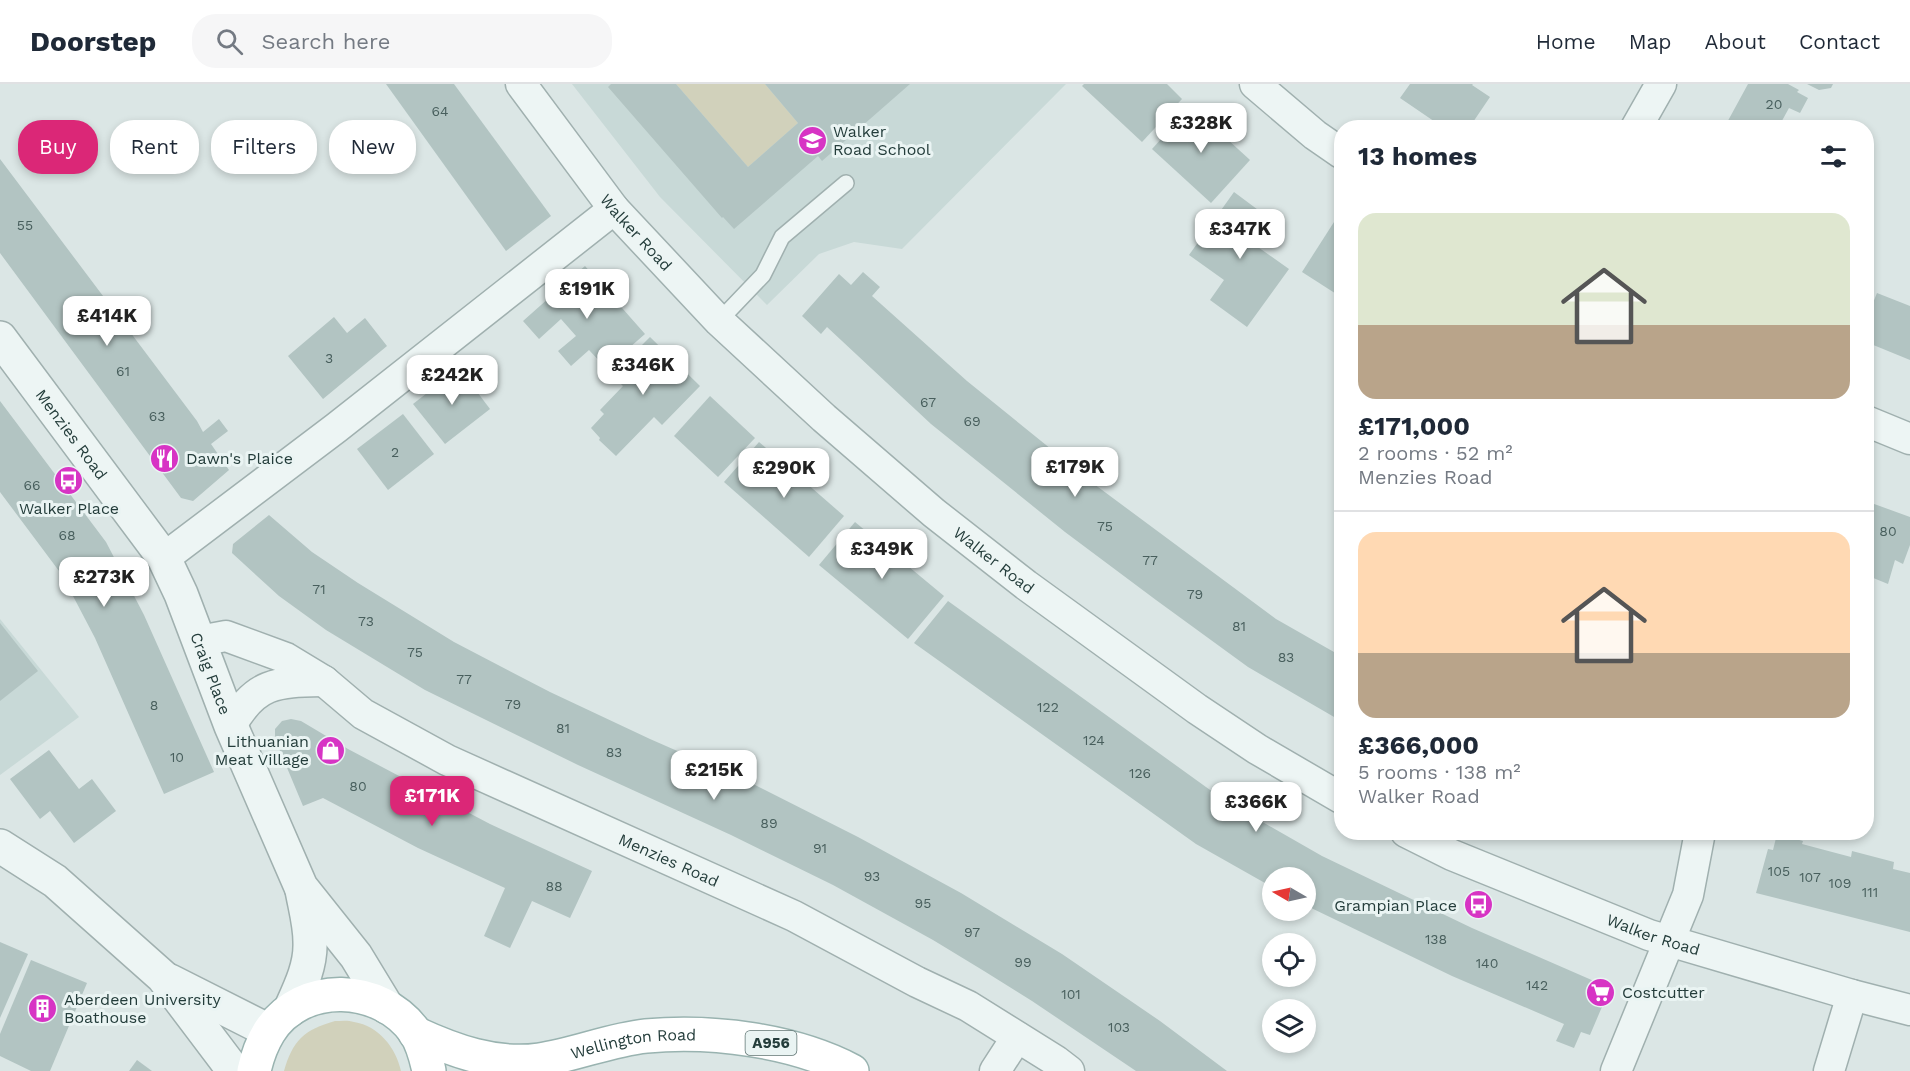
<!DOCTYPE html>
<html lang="en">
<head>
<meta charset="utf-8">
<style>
	body { margin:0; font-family:"Work Sans",sans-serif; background:#f6f6f7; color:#1f2937; height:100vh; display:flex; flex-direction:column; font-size:22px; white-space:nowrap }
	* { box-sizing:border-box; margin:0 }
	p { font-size:20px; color:#747a83 }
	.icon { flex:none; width:33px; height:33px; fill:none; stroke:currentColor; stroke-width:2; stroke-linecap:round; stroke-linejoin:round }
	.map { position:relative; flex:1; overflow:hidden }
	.sheet { position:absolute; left:1334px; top:36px; width:540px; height:720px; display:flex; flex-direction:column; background:#fff; border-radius:24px; box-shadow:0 3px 9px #0003 }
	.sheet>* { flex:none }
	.guide { position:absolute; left:18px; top:36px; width:570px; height:54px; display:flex; gap:12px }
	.needle { width:39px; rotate:279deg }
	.controls { position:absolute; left:1262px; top:783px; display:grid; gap:12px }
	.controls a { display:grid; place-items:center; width:54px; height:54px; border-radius:50%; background:#fff; box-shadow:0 3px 9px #0003; font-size:30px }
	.price { position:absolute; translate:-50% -51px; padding:0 14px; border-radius:12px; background:#fff; color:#222; font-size:20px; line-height:39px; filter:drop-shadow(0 2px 3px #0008) }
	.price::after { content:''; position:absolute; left:50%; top:36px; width:18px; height:14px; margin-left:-9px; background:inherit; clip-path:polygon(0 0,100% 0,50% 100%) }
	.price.active { background:#db2777; color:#fff }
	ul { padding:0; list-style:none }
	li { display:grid; align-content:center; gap:12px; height:318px; padding:0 24px }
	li+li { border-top:2px solid #e0e1e3 }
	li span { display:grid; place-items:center; height:186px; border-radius:18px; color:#555 }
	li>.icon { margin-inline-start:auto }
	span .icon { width:108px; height:108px; fill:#fffc; stroke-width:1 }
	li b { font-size:26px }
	h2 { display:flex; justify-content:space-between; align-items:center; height:72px; padding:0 24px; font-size:26px }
	.tag { padding:0 21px; border-radius:24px; background:#fff; box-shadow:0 3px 9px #0003; font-size:21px; line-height:54px }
	.tag.active { background:#db2777; color:#fff }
	header { display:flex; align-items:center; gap:36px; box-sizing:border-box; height:84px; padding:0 30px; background:#fff; border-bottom:2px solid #e0e1e3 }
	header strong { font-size:28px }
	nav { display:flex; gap:33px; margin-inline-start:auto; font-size:21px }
	.search { width:420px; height:54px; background:#f6f6f7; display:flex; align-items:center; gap:15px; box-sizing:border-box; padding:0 21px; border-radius:24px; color:#747a83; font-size:22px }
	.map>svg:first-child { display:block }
</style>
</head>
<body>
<header>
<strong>Doorstep</strong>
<div class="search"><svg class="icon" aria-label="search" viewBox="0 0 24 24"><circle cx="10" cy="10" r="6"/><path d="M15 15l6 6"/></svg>Search here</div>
<nav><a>Home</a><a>Map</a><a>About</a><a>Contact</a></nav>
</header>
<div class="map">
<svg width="1910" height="987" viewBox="0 0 1910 987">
	<rect width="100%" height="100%" fill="#dbe6e5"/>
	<!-- built -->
	<g fill="#c8d9d7">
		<path d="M572 0H1066L902 165 854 158 819 170 767 221 660 113Z"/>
		<path d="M0 535 79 633 0 691Z"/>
	</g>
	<!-- green -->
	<g fill="#d1d1bb">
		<path d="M676 0H765L798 39 748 83Z"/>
		<path d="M335 937C341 937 348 936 354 938 379 942 396 964 401 987H284C293 956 304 946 335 937Z"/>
	</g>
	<!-- building -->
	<g fill="#b2c4c2">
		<path d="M386 0H454L551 132 506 167Z"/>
		<path d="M611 0H676L748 83 798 39 765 0H910L822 77 818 72 734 145 723 133 722 134 608 3Z"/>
		<path d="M1084 0H1167L1182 15 1142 58 1082 2Z"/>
		<path d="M1410 0H1473L1472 1 1490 13 1469 44H1444L1400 14Z"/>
		<path d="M1748 0H1788L1799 6 1797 8 1808 14 1800 29 1789 24 1778 44H1724Z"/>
		<path d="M1807 0H1833L1831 4 1819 6Z"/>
		<path d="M1191 22 1250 76 1211 119 1152 65Z"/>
		<path d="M0 75 197 337 203 348 219 335 228 347 211 360 229 386 193 417 181 414 0 169Z"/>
		<path d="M1234 108 1273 137 1255 161 1289 185 1247 243 1210 216 1224 196 1189 171Z"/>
		<path d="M1334 138 1341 143V213L1302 188Z"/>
		<path d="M585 182 645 250 606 284 589 266 571 282 558 267 576 252 561 235 539 255 523 237Z"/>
		<path d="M863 188 880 203 872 212 967 297 1098 403 1276 535 1341 572V637L1248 583 1156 516 1065 448 931 340 827 243 821 250 802 232 839 190 851 201Z"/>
		<path d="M1877 209 1910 222V276L1866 258V236Z"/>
		<path d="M334 233 347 249 365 234 387 262 323 315 288 272Z"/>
		<path d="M650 253 700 302 662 341 654 333 616 372 599 356 600 354 591 344 604 330 600 326 623 302 612 291Z"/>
		<path d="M459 284 490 325 445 360 413 320Z"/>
		<path d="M710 312 755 354 718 393 674 352Z"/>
		<path d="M0 317 106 458 144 531 214 688 164 710 95 554 62 491 0 408Z"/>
		<path d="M403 330 434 370 388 406 357 365Z"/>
		<path d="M759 358 844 432 809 473 724 398Z"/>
		<path d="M1866 417 1910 433V461L1903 480 1895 476 1888 500 1866 491Z"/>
		<path d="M269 431 312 468 358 499 454 558 550 608 650 655 755 701 858 753 961 809 1062 870 1160 937 1227 987H1136L1032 917 984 887 933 856 833 801 731 751 578 681 425 606 326 546 279 512 232 469 233 460Z"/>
		<path d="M855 438 944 512 908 555 819 481Z"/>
		<path d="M948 517 1224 716 1322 772 1472 844 1610 904 1590 951 1581 948 1574 964 1556 957 1564 940 1452 892 1305 821V794H1272V803L1196 760 914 559Z"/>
		<path d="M0 539 38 587 0 617Z"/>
		<path d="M291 635 301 637 348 665 490 740 592 787 570 834 532 817 510 864 484 852 505 804 418 764 323 714 303 722 275 655V645L282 637Z"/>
		<path d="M49 666 79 705 92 695 116 727 74 759 50 727 40 735 10 695Z"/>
		<path d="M1777 750 1803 757 1802 760 1851 773 1852 767 1894 778 1893 785 1910 789V848L1756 809 1768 765 1773 766Z"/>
		<path d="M0 858 28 870 0 934Z"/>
		<path d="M31 876 87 899 50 987H31L0 972V950Z"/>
		<path d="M137 976 152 987H129Z"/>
	</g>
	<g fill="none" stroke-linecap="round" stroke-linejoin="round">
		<defs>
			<path id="service" d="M719 237 763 191 782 153 846 99"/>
			<g id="minor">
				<path id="s1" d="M521 0 614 125 719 237 824 334 934 429 1026 501 1197 625 1257 665 1341 714"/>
				<path d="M1255 0 1315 51 1341 69"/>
				<path d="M1636 44 1661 0"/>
				<path d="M1866 337 1910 355"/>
				<path d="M164 474 336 344 614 125"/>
				<path id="s2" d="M199 557 226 552 286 574 324 597 363 630 447 676 794 832 917 898 968 922 1056 977 1069 987"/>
				<path d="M231 642C255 598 277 598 324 597"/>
				<path id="s3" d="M1406 748 1452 771 1649 851 1852 911 1910 926"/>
				<path d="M995 987 1017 953"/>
				<path d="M1616 987 1688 811 1700 748"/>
				<path d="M1829 987 1852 911"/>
			</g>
			<g id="tertiary">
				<path id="s4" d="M0 254 164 474 181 510 231 642 301 803 356 872 387 923"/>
				<path d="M0 762 55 797 163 893 234 987"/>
				<path d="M170 897 269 947"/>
				<path d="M290 926C300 904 311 882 310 858 310 840 305 823 302 806"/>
			</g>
			<g id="primary">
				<path id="s5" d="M415 949C454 967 495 982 539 976 575 971 609 956 646 952 712 946 793 956 852 987"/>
				<path d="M254 987C257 973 261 961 269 948 302 896 381 900 415 948 423 960 426 973 429 987"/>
			</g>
		</defs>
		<!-- service casing -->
		<use href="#service" stroke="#a0b0af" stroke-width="18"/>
		<!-- minor casing -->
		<use href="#minor" stroke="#a0b0af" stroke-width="33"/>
		<!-- tertiary casing -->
		<use href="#tertiary" stroke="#a0b0af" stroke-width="36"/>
		<!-- primary casing -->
		<use href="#primary" stroke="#99b3b0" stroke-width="36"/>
		<!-- service -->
		<use href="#service" stroke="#edf5f4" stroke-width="15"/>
		<!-- minor -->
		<use href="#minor" stroke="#edf5f4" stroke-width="30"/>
		<!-- tertiary -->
		<use href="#tertiary" stroke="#edf5f4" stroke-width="33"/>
		<!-- primary -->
		<use href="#primary" stroke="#fff" stroke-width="33"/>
	</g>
	<!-- icons -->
	<defs>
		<symbol id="school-disc" viewBox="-11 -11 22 22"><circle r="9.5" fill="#d734c4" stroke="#eaf4f3"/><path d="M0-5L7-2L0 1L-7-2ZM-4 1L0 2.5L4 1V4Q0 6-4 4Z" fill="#fff"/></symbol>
		<symbol id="restaurant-disc" viewBox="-11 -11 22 22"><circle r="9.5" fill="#d734c4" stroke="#eaf4f3"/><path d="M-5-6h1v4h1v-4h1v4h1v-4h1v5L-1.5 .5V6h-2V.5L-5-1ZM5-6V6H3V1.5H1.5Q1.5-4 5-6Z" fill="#fff"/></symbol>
		<symbol id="bus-disc" viewBox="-11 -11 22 22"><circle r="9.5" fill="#d734c4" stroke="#eaf4f3"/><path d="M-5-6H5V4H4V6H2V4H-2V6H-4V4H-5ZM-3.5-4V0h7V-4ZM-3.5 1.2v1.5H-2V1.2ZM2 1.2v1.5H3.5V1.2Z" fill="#fff"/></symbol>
		<symbol id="shop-disc" viewBox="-11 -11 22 22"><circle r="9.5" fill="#d734c4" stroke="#eaf4f3"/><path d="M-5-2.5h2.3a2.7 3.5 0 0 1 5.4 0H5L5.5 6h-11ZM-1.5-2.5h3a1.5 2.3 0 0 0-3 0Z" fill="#fff"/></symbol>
		<symbol id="supermarket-disc" viewBox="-11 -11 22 22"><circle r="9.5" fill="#d734c4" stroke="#eaf4f3"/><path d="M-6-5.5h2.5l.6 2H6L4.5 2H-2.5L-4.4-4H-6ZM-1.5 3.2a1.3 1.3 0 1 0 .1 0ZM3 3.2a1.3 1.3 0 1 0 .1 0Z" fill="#fff"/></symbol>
		<symbol id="building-disc" viewBox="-11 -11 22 22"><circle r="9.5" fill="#d734c4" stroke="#eaf4f3"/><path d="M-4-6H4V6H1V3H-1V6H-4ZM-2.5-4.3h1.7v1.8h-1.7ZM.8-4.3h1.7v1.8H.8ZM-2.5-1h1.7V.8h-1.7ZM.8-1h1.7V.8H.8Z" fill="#fff"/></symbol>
	</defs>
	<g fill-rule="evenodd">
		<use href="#school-disc" x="796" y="40" width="33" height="33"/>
		<use href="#restaurant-disc" x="148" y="358" width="33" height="33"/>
		<use href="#bus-disc" x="52" y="380" width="33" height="33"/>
		<use href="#shop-disc" x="314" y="650" width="33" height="33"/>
		<use href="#bus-disc" x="1462" y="804" width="33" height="33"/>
		<use href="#supermarket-disc" x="1584" y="892" width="33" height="33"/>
		<use href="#building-disc" x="26" y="908" width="33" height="33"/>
	</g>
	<g text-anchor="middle" stroke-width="6" stroke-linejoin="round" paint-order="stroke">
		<!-- number labels -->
		<g font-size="14" fill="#485f5d">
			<text x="1774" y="25">20</text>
			<text x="440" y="32">64</text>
			<text x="25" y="146">55</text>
			<text x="329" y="279">3</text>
			<text x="123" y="292">61</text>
			<text x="928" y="323">67</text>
			<text x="157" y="337">63</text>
			<text x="972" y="342">69</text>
			<text x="395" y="373">2</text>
			<text x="32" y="406">66</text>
			<text x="1105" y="447">75</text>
			<text x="1888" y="452">80</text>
			<text x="67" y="456">68</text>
			<text x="1150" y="481">77</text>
			<text x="319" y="510">71</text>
			<text x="1195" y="515">79</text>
			<text x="366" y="542">73</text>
			<text x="1239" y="547">81</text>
			<text x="415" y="573">75</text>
			<text x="1286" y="578">83</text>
			<text x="464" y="600">77</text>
			<text x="513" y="625">79</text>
			<text x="154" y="626">8</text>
			<text x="1048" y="628">122</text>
			<text x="563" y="649">81</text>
			<text x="1094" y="661">124</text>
			<text x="614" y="673">83</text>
			<text x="177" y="678">10</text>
			<text x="1140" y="694">126</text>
			<text x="358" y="707">80</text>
			<text x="769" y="744">89</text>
			<text x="820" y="769">91</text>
			<text x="1779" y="792">105</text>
			<text x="872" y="797">93</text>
			<text x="1810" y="798">107</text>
			<text x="1840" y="804">109</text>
			<text x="554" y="807">88</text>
			<text x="1870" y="813">111</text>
			<text x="923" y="824">95</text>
			<text x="972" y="853">97</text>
			<text x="1436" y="860">138</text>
			<text x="1023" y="883">99</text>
			<text x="1487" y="884">140</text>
			<text x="1537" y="906">142</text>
			<text x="1071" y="915">101</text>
			<text x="1119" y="948">103</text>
		</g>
		<!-- shield labels -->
		<rect fill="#eaf4f3" stroke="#5f7472" stroke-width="1.5" x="745.5" y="947" width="51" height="24" rx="4.5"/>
		<g font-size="15" font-weight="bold" fill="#243d3b">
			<text x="771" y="964">A956</text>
		</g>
		<!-- poi labels -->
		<g font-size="16" fill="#243d3b" stroke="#eaf4f3" text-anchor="start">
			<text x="833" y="53">Walker<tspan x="833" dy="18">Road School</tspan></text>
			<text x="186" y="380">Dawn's Plaice</text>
			<text x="69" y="430" text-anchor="middle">Walker Place</text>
			<text x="309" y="663" text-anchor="end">Lithuanian<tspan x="309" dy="18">Meat Village</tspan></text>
			<text x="1457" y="827" text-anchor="end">Grampian Place</text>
			<text x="1622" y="914">Costcutter</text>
			<text x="64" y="921">Aberdeen University<tspan x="64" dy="18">Boathouse</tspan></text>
		</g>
		<!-- street labels -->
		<g font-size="16" fill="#243d3b" stroke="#eaf4f3">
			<text dy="6" stroke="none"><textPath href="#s1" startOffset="188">Walker Road</textPath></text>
			<text dy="6" stroke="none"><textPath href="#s4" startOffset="120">Menzies Road</textPath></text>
			<text dy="6" stroke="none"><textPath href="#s1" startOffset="674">Walker Road</textPath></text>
			<text dy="6" stroke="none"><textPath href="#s4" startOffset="399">Craig Place</textPath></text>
			<text dy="6" stroke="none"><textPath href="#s2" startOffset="526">Menzies Road</textPath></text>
			<text dy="6" stroke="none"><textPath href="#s3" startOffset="268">Walker Road</textPath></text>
			<text dy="6" stroke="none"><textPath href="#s5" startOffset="225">Wellington Road</textPath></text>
		</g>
	</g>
</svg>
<div class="controls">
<a><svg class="needle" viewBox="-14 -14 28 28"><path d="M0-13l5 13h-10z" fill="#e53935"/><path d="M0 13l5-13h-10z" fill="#747a83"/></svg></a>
<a><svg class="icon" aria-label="locate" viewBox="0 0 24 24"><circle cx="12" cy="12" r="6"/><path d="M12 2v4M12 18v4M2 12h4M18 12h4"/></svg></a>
<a><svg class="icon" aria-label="layers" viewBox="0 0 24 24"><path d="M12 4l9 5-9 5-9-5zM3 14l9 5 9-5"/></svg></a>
</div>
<b class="price" style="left:1201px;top:70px">£328K</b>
<b class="price" style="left:1240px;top:176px">£347K</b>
<b class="price" style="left:587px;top:236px">£191K</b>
<b class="price" style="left:107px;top:263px">£414K</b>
<b class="price" style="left:643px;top:312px">£346K</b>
<b class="price" style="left:452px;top:322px">£242K</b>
<b class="price" style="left:1075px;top:414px">£179K</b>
<b class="price" style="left:784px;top:415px">£290K</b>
<b class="price" style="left:882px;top:496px">£349K</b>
<b class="price" style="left:104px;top:524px">£273K</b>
<b class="price" style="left:714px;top:717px">£215K</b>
<b class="price active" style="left:432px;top:743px">£171K</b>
<b class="price" style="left:1256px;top:749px">£366K</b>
<div class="guide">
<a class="tag active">Buy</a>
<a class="tag">Rent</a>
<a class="tag">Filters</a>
<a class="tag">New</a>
</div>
<section class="sheet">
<h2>13 homes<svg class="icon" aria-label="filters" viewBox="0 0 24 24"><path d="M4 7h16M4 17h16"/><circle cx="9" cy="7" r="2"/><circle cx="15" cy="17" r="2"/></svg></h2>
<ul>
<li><span style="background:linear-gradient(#dfe7d0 60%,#b9a48a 0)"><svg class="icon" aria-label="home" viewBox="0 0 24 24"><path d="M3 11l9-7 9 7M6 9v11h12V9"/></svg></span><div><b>£171,000</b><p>2 rooms · 52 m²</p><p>Menzies Road</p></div></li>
<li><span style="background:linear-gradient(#ffd9b3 65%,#b9a48a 0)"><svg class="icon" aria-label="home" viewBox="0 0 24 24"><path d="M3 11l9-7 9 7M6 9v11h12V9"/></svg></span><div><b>£366,000</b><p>5 rooms · 138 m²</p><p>Walker Road</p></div></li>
</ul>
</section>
</div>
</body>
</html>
